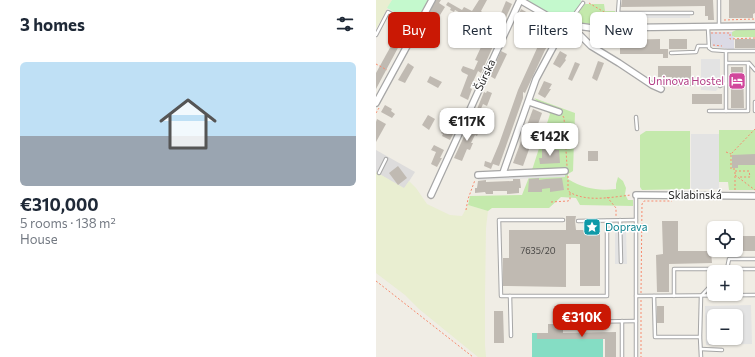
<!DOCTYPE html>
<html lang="en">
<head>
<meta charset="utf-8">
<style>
	body { margin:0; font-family:Commissioner,sans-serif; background:#f6f6f7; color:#1f2937; height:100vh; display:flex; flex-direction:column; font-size:15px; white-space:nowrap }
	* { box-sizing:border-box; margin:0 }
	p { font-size:13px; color:#747a83 }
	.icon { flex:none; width:22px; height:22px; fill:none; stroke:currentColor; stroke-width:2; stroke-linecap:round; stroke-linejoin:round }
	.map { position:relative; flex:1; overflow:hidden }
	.sheet { display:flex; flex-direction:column; background:#fff; width:376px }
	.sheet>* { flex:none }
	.banner { position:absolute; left:12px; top:12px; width:307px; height:36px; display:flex; gap:8px }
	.controls { position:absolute; left:331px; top:221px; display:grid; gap:8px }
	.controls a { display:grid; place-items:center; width:36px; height:36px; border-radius:6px; background:#fff; box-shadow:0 1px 3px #0004; font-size:20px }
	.price { position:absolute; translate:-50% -34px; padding:0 9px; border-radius:8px; background:#fff; color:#222; font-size:13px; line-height:26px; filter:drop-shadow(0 1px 2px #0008) }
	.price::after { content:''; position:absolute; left:50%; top:24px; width:12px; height:9px; margin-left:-6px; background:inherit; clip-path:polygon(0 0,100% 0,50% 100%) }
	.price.on { background:#ca1804; color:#fff }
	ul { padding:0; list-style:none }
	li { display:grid; align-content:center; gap:8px; height:212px; padding:0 20px }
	li span { display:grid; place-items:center; height:124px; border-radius:6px; color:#555 }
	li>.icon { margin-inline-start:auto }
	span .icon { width:72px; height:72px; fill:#fffc; stroke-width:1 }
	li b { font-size:17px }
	h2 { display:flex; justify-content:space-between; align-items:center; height:48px; padding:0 20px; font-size:17px }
	.pill { padding:0 14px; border-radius:6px; background:#fff; box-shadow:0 1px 3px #0004; font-size:14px; line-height:36px }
	.pill.on { background:#ca1804; color:#fff }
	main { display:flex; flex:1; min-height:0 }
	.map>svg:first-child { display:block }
</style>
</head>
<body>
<main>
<section class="sheet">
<h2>3 homes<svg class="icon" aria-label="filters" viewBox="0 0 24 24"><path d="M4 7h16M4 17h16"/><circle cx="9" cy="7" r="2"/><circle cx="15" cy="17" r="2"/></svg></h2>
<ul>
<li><span style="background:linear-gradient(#bfe0f5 60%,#9aa5b1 0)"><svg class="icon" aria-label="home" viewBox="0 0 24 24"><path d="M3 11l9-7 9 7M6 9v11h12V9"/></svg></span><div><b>€310,000</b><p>5 rooms · 138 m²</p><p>House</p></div></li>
</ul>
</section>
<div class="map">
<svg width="379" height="357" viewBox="0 0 379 357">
	<rect width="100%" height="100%" fill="#f0ede5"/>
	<!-- residential -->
	<path fill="#dddcdc" d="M0 150 39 172 28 189 0 172Z"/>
	<!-- farmland -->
	<g fill="#e9eed1">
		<path d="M0 0H16L0 29Z"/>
		<path d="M0 172 28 188 33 181 40 188 51 204 74 215 86 216 92 205 112 211 110 228 109 297V345L110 357H102L43 309 29 295 0 273Z"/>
	</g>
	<!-- grass -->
	<g fill="#c4e9ac">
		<path d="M209 4H228L229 11H239V22L235 25 202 23 199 17Z"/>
		<path d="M362 29H379V37H356V32Z"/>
		<path d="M158 98 199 113 197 171 192 174V179C208 189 223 191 240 189V184L242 177 247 181 250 188 249 194 252 200H257V206L204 205 200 198 185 197 173 208H116L112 211 92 205 94 196 146 195 157 167 174 114Z"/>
		<path d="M343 130H379V190H353L352 182H343Z"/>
		<path d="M270 131H314V189L266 190 264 187V135Z"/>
	</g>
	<!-- park -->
	<g fill="#c4f9cd">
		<path d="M16 0H52L39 23 11 8Z"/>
		<path d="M152 0H205C205 7 197 17 191 20L161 7Z"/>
	</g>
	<!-- pitch -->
	<path fill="#85ddc4" d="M156 333H161V339H223V333H227V357H156Z"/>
	<!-- parking -->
	<g fill="#e3e3e3" fill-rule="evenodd">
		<rect x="245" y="14" width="69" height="4"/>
		<path d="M325 59H344V86L340 91 325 90Z"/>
		<rect x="315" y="134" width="28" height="55"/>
		<path d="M189 173V177L102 180 101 176Z"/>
		<path d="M239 230H250L251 264H239Z"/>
		<path d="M375 305 376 344 330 345 329 306ZM338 316H360V338H338Z"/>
	</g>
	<!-- plaza -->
	<path fill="#dbdae5" d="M334 32H356V36H358V50L336 46Z"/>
	<!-- building -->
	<g fill="#c0bab2">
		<path d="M60 0H65L63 3 69 7 59 23 57 25H56L52 32 46 27Z"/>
		<path d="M103 0H111L105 11 106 12 103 19 91 13 90 16 79 10 78 12 74 10 75 8 70 5 72 2 86 10 88 7 96 11Z"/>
		<path d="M246 0H337L338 20H332V16H329V6L245 7Z"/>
		<path d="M353 0H379V13L377 14V18H353Z"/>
		<path d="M130 1 136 4 105 73 102 71 94 88 96 89 92 100 84 96 92 75 86 72 85 70 87 66 98 70 102 61 99 60 105 47 103 46 105 42 107 43 112 33 117 35 121 27 116 25 120 16 123 18Z"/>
		<path d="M145 9 159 17 156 24 152 22 147 29 141 26 146 18 142 16Z"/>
		<path d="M26 26 32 29 0 89V73Z"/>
		<path d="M170 26 180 32 169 50 149 93 147 92V98L123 166 117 164 115 169 108 166 109 161 115 163 123 144 142 90 162 46 159 45Z"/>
		<path d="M284 39V49H292V58H287V54H244V48H242V40Z"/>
		<rect x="293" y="39" width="18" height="10"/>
		<rect x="359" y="39" width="20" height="9"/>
		<path d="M125 51 131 54 119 79 114 76Z"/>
		<path d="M184 51 191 55 189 59 190 60 184 68 177 64Z"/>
		<path d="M222 61 228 63 221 81 216 78Z"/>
		<path d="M199 62 204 64 196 81 192 79Z"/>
		<path d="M32 63 38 67 29 83 22 80Z"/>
		<path d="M282 66H315V76H319V86H295L296 77H282Z"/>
		<path d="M355 67H367L368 108H355Z"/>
		<path d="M54 76 66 82 62 88 51 82Z"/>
		<path d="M168 81 176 84 173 89H175L169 98 162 94Z"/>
		<path d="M111 91 116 93 111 106 107 104 103 113 106 114 105 118 96 115 99 108 101 109 108 92 110 93Z"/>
		<rect x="316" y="94" width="30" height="10"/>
		<path d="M9 105 16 109 15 111 19 114 16 118 5 112Z"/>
		<path d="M157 109 166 113 147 166 137 163Z"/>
		<path d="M77 114 84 118V120L74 140 66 136 67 134 65 133 67 130 70 132Z"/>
		<path d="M52 115 59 119 53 130 46 125Z"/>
		<path d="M1 119 10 124 0 142V122Z"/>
		<path d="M173 123H182L181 140 172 141 171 134H174Z"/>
		<path d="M97 124 103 126 102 129H104L101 136 99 135 95 143H97L94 150 91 149 86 161 78 158 92 128 94 125Z"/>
		<path d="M58 145 68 150 64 158H66L61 167 55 164 60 152 55 150Z"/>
		<path d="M166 149 183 150 184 163 164 164 163 158H166Z"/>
		<rect x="212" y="151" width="10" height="10"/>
		<path d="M379 154V165H362V168H356V155Z"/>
		<path d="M22 166 31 178 22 185 13 173Z"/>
		<path d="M163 178V180L170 179 186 178 188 190 174 192V188L166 189V192H152L153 179Z"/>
		<path d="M137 179H144L145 188H143V193L131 194V191H117V194H110L109 192 99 193V188H101L102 181 110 180V182L137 181Z"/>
		<path d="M190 216H200L199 221 200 230H224V286H204V244H190V287L127 286V258H133V230H190Z"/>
		<path d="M286 221H302V251H335L336 263 293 264V292H281L280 255 287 254Z"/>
		<rect x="360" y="236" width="19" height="15"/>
		<rect x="281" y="306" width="7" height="17"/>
		<path d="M118 311H127L128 343H118Z"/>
		<path d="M172 324H187V333L240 332V357H229V339H161V333H172Z"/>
	</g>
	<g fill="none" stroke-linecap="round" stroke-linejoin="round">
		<defs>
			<g id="service">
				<path d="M243 13H316"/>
				<path d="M194 24 196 18 207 3"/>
				<path d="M343 26V0"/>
				<path d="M241 27 243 0"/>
				<path d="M332 28 333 48 336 50 350 51V111H372V63H350"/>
				<path d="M0 35 12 12 40 28"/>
				<path d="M215 46 226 38"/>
				<path d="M350 51H379"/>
				<path d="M295 53 320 52 322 46H332"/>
				<path d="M373 63 379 70"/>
				<path d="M344 86 350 83"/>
				<path d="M333 111H350"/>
				<path d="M379 111V102"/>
				<path d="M260 117 261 129"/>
				<path d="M3 173 10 159"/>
				<path d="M260 196V357"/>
				<path d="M187 220H123L125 296H231V221"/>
				<path d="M244 220 245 262"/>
				<path d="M202 221 260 220"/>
				<path d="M348 272 351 269 353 259H379"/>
				<path d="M134 296 135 336"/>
				<path d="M260 296 379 295"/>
				<path d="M278 296 279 337H324L325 296 338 282"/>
				<path d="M298 296V269H379"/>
				<path d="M246 321V357"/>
				<path d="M192 322 260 321"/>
				<path d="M324 337 325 357"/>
				<path d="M325 349 346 350"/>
			</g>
			<g id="minor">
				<path d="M144 0 175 18 194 25 215 46 243 63 276 85 285 89"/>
				<path d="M194 25 216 28 379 26"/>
				<path d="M153 102 183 112"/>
				<path d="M0 103 56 0"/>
				<path d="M127 173 160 79 190 23"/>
				<path d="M102 175 189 171"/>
				<path d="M55 195 144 0"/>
				<path d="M260 195 379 196"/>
			</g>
		</defs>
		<!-- service casing -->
		<use href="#service" stroke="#a6a6a6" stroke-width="4.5"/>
		<!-- minor casing -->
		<use href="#minor" stroke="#a6a6a6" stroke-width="8"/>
		<!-- path -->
		<g stroke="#f78b6f" stroke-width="1" stroke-dasharray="2 2" stroke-linecap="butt">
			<path d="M213 3 228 12 238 14"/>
			<path d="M348 20 379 19"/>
			<path d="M335 33H354V39L379 38"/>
			<path d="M337 45 346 46"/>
			<path d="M0 64 11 70"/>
			<path d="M0 113 3 108"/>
			<path d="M187 116 188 118 191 166"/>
			<path d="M350 152 355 154"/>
			<path d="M359 169H355V154L379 129"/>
			<path d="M359 171H373L374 177H362"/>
			<path d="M359 172V190"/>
			<path d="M359 175 379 190"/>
			<path d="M192 176V191C209 203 236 197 255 195"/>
			<path d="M231 197 240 208V217"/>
			<path d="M175 202 192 201 194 200V193"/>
			<path d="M90 210 92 199 99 180"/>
			<path d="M0 281 97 357"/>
			<path d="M265 293 266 204 268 201H296"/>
			<path d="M265 300V357"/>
		</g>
		<!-- service -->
		<use href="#service" stroke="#fff" stroke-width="2.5"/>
		<!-- minor -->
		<use href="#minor" stroke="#fff" stroke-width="5.5"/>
	</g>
	<!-- icons -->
	<defs>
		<symbol id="hotel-square" viewBox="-11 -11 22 22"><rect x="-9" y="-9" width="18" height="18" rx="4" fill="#d1479c" stroke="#fff"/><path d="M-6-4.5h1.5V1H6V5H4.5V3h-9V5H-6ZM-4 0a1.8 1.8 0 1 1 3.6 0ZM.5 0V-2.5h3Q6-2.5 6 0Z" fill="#fff"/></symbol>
		<symbol id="sight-square" viewBox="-11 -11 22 22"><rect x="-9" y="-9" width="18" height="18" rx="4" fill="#0f9aa8" stroke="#fff"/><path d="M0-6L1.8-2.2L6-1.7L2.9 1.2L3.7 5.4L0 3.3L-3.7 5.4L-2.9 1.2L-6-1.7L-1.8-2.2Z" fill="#fff"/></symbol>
	</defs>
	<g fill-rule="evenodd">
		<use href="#hotel-square" x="351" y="71" width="20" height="20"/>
		<use href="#sight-square" x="206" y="217" width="20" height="20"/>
	</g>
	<g text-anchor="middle" stroke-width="3" stroke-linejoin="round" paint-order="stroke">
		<!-- number labels -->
		<g font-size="9" fill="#474644">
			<text x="162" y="254">7635/20</text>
		</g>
		<!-- street labels -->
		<g font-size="11" fill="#1f1f1f" stroke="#fff">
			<text transform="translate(109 75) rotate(-65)" y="4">Šúrska</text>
			<text x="319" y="199">Sklabinská</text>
		</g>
		<!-- hotel labels -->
		<g font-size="11" fill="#b23c85" stroke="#fff" text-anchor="end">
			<text x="348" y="85">Uninova Hostel</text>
		</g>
		<!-- culture labels -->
		<g font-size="11" fill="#0d838f" stroke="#fff" text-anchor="start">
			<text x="229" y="231">Doprava</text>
		</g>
	</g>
</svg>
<div class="controls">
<a><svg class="icon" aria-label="locate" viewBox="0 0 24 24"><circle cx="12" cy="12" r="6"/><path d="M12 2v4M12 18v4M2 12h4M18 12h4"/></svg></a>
<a>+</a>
<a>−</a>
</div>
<b class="price" style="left:91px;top:142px">€117K</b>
<b class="price" style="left:174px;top:157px">€142K</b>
<b class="price on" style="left:206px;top:338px">€310K</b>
<div class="banner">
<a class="pill on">Buy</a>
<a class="pill">Rent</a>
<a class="pill">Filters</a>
<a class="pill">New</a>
</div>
</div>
</main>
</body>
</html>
